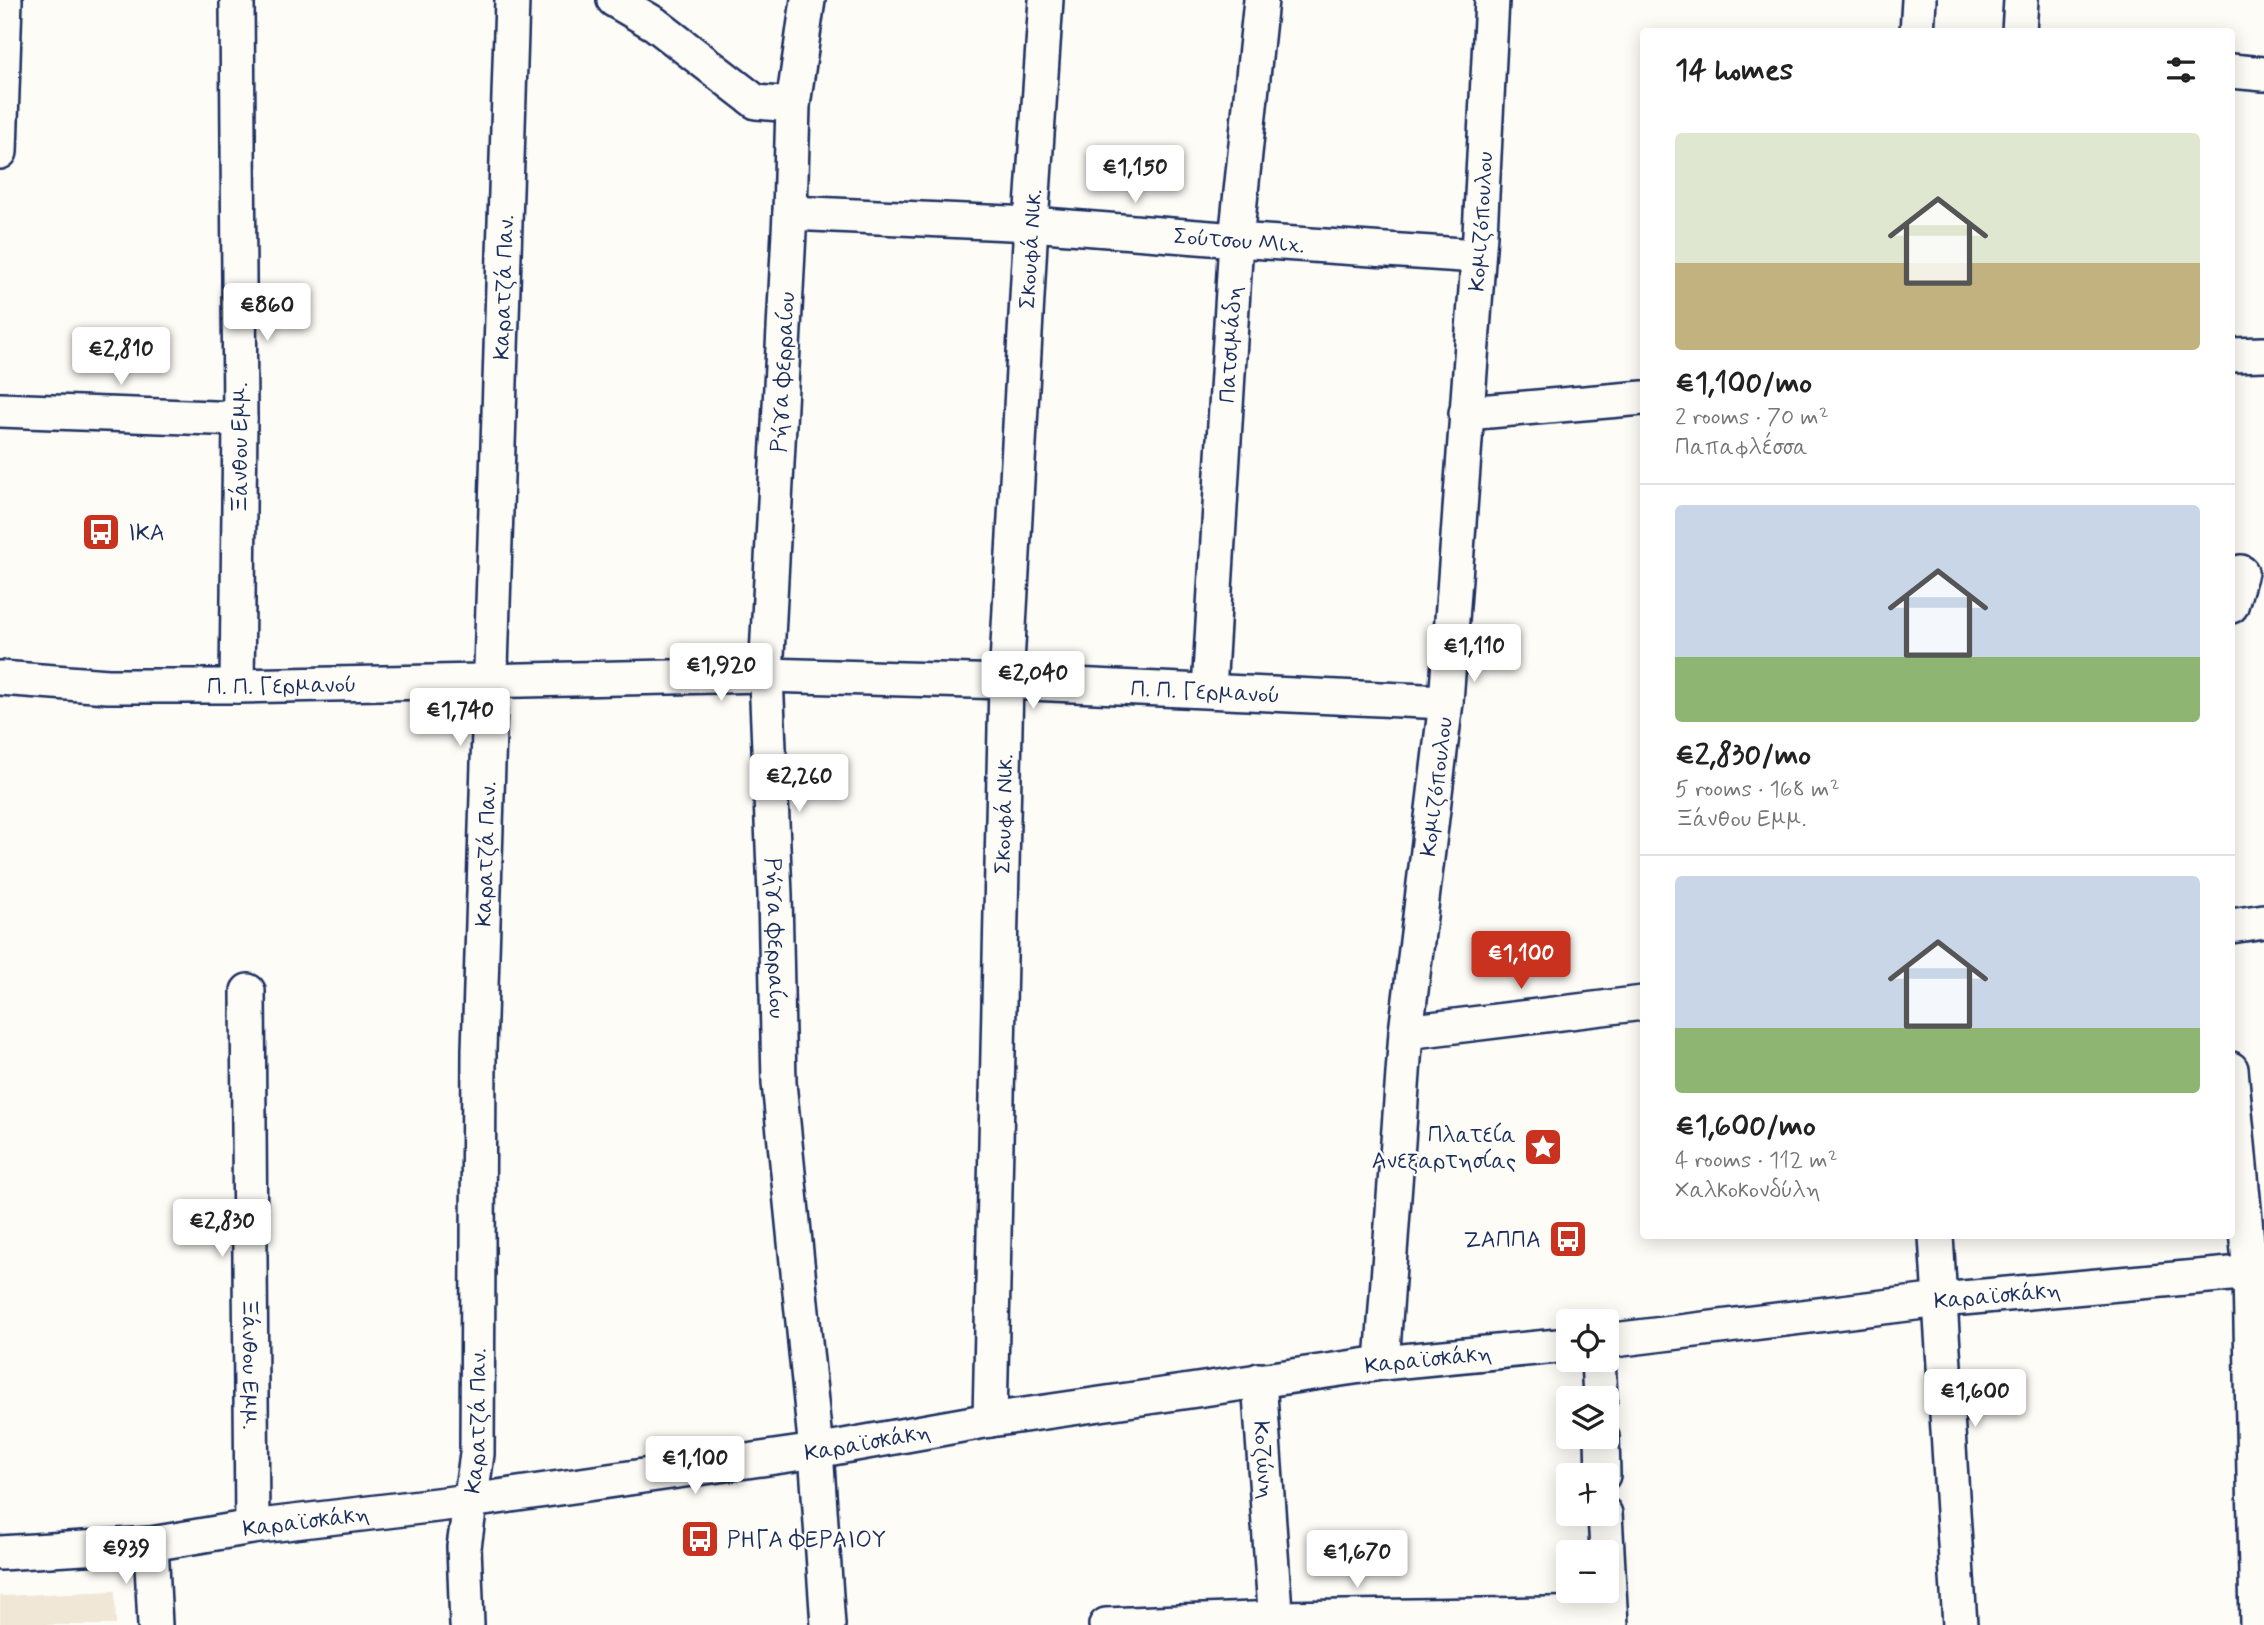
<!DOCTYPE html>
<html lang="en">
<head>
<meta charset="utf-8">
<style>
	body { margin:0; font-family:Mynerve,sans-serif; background:#f6f6f6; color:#222; height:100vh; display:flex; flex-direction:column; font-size:26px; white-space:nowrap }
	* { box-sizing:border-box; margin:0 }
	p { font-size:23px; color:#767676 }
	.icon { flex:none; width:38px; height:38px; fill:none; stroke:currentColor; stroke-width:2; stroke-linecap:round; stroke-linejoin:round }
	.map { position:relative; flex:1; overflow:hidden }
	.details { position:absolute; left:1640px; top:28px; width:595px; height:1211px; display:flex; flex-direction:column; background:#fff; border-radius:7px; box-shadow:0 4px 18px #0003 }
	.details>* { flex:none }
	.buttons { position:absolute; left:1556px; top:1309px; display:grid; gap:14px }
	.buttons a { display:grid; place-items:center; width:63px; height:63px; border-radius:7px; background:#fff; box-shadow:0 4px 18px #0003; font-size:35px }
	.price { position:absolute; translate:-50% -60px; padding:0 16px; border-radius:7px; background:#fff; color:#222; font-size:23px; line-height:46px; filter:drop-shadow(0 2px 4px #0008) }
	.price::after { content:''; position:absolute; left:50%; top:42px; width:21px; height:16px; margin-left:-10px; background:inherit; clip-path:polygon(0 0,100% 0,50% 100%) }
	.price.active { background:#c8321e; color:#fff }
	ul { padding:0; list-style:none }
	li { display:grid; align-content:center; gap:14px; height:371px; padding:0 35px }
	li+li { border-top:2px solid #e0e0e0 }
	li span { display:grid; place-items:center; height:217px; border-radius:7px; color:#555 }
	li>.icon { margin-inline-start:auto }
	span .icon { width:126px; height:126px; fill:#fffc; stroke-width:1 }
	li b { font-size:30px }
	h2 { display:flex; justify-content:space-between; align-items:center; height:84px; padding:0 35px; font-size:30px }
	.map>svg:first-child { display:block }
</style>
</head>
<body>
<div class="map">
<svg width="2264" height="1625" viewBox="0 0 2264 1625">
	<rect width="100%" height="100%" fill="#fdfcf7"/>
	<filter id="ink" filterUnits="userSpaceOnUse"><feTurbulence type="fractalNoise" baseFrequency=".0143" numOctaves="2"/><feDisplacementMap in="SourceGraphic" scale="14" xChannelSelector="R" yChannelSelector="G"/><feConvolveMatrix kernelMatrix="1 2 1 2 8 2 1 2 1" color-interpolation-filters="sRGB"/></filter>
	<g filter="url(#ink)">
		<!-- built -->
		<path fill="#f1e7d6" d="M115 1591 116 1625H0V1596Z"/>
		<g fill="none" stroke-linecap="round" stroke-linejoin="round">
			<defs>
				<g id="street">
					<path d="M237 0 240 419 237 686"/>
					<path d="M614 0 655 24 756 102 793 105"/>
					<path id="s1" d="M808 0 793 105 790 213 766 675 775 895 779 1083 816 1451 828 1625"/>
					<path d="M1917 32 1919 0"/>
					<path d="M2019 32 2021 0"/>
					<path d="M2231 71 2264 74"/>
					<path d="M0 152 5 0"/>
					<path id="s2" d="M790 213 1031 224 1236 240 1477 256"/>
					<path d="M2231 355 2264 354"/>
					<path d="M0 410 240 419"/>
					<path d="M1466 413 1643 398"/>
					<path d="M2231 606 2241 572"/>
					<path id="s3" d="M0 678 108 686H237L766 675 1006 682 1446 702"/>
					<path id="s4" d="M1209 690 1236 240 1261 0"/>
					<path d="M2231 926 2264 921"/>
					<path id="s5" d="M248 991 252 1527"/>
					<path d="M1406 1032 1643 1003"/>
					<path d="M2231 1069 2250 1273 2257 1625"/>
					<path d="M1936 1236 1960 1625"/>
					<path id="s6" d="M1606 1341 1940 1300 2264 1271"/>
					<path d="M1598 1360 1600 1398"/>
					<path id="s7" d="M1382 1363 1406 1032 1446 702 1480 234 1492 0"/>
					<path id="s8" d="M1259 1380 1276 1625"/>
					<path id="s9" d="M990 1420 1006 682 1031 224 1046 0"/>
					<path d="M1602 1437 1603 1475"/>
					<path d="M1605 1514 1611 1625"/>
					<path d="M151 1544 155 1625"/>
					<path id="s10" d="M0 1553 151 1544 252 1527 470 1501 816 1451 990 1420 1382 1363 1568 1345"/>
					<path id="s11" d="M467 1625 464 1547 477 1454 479 1050 512 0"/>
					<path d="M1106 1625 1276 1618 1610 1613"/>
				</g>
			</defs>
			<!-- street casing -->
			<use href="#street" stroke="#1b2f5e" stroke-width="38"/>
			<!-- street -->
			<use href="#street" stroke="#fdfcf7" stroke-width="33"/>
		</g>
	</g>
	<!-- icons -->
	<defs>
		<symbol id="bus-square" viewBox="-11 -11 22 22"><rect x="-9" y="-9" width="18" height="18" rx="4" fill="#c8321e" stroke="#fdfcf7"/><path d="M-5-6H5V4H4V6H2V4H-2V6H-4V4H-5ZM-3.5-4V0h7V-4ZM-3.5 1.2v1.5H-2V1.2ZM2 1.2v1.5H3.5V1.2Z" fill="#fff"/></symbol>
		<symbol id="sight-square" viewBox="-11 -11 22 22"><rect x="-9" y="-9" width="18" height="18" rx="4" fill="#c8321e" stroke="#fdfcf7"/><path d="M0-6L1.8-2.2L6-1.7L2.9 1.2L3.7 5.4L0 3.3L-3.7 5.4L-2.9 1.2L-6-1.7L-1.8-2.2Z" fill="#fff"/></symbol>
	</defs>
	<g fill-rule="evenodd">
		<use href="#bus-square" x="79" y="510" width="44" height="44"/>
		<use href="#sight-square" x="1521" y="1125" width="44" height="44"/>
		<use href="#bus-square" x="1546" y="1217" width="44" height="44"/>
		<use href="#bus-square" x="678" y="1517" width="44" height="44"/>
	</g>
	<g text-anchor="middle" stroke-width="5" stroke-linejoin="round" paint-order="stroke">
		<!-- street labels -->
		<g font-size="23" fill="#1b2f5e" stroke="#fdfcf7">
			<text dy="8" stroke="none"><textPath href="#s7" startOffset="1146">Κομιζόπουλου</textPath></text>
			<text dy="8" stroke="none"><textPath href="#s2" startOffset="450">Σούτσου Μιχ.</textPath></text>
			<text dy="8" stroke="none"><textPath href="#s9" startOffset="1172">Σκουφά Νικ.</textPath></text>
			<text dy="8" stroke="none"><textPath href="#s11" startOffset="1339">Καρατζά Παν.</textPath></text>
			<text dy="8" stroke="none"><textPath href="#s4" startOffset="346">Πατσιμάδη</textPath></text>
			<text transform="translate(782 372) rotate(-87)" y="8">Ρήγα Φερραίου</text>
			<text transform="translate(239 448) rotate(-90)" y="8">Ξάνθου Εμμ.</text>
			<text dy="8" stroke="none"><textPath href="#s3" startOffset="282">Π. Π. Γερμανού</textPath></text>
			<text dy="8" stroke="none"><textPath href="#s3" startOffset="1206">Π. Π. Γερμανού</textPath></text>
			<text dy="8" stroke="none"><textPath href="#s7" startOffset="579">Κομιζόπουλου</textPath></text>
			<text dy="8" stroke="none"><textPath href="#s9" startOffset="606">Σκουφά Νικ.</textPath></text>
			<text dy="8" stroke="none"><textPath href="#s11" startOffset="772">Καρατζά Παν.</textPath></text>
			<text dy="8" stroke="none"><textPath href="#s1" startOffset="940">Ρήγα Φερραίου</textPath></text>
			<text dy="8" stroke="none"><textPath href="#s6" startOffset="394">Καραϊσκάκη</textPath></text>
			<text dy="8" stroke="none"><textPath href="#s10" startOffset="1442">Καραϊσκάκη</textPath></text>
			<text dy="8" stroke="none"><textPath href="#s5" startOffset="373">Ξάνθου Εμμ.</textPath></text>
			<text dy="8" stroke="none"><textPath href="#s11" startOffset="205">Καρατζά Παν.</textPath></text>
			<text dy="8" stroke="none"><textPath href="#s10" startOffset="875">Καραϊσκάκη</textPath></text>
			<text dy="8" stroke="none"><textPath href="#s8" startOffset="80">Κοζώνη</textPath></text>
			<text dy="8" stroke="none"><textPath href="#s10" startOffset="308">Καραϊσκάκη</textPath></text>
		</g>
		<!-- poi labels -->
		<g font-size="23" fill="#1b2f5e" stroke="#fdfcf7" text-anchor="start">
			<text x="128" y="540">ΙΚΑ</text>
			<text x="1516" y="1142" text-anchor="end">Πλατεία<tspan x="1516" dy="26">Ανεξαρτησίας</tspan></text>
			<text x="1541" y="1247" text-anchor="end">ΖΑΠΠΑ</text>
			<text x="727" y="1547">ΡΗΓΑ ΦΕΡΑΙΟΥ</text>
		</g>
	</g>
</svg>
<div class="buttons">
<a><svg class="icon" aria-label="locate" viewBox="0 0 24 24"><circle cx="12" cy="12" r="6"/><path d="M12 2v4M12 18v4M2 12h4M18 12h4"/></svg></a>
<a><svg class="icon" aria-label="layers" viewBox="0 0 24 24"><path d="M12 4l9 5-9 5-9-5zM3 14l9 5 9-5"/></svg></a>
<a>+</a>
<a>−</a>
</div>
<b class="price" style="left:1135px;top:205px">€1,150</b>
<b class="price" style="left:267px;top:343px">€860</b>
<b class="price" style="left:121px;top:387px">€2,810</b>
<b class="price" style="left:1474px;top:684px">€1,110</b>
<b class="price" style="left:721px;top:703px">€1,920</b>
<b class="price" style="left:1033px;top:711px">€2,040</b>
<b class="price" style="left:460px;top:748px">€1,740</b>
<b class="price" style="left:799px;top:814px">€2,260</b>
<b class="price active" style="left:1521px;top:991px">€1,100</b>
<b class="price" style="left:222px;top:1259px">€2,830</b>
<b class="price" style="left:1975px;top:1429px">€1,600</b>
<b class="price" style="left:695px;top:1496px">€1,100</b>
<b class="price" style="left:126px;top:1586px">€939</b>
<b class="price" style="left:1357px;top:1590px">€1,670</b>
<section class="details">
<h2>14 homes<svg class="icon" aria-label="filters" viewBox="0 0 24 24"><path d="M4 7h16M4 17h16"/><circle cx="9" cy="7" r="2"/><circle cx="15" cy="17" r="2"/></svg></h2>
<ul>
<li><span style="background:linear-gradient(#dfe7d0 60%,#c2b280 0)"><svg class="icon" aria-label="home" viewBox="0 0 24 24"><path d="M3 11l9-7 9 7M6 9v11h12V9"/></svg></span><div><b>€1,100/mo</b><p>2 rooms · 70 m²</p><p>Παπαφλέσσα</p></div></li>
<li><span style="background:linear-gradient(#c9d6e8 70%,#8fb573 0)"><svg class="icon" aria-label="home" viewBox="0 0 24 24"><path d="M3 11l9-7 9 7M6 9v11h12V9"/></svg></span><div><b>€2,830/mo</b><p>5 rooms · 168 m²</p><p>Ξάνθου Εμμ.</p></div></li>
<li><span style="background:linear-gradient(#c9d6e8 70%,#8fb573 0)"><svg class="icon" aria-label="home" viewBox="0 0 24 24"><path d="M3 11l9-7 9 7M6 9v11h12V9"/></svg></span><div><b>€1,600/mo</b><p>4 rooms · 112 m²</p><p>Χαλκοκονδύλη</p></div></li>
</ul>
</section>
</div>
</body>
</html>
